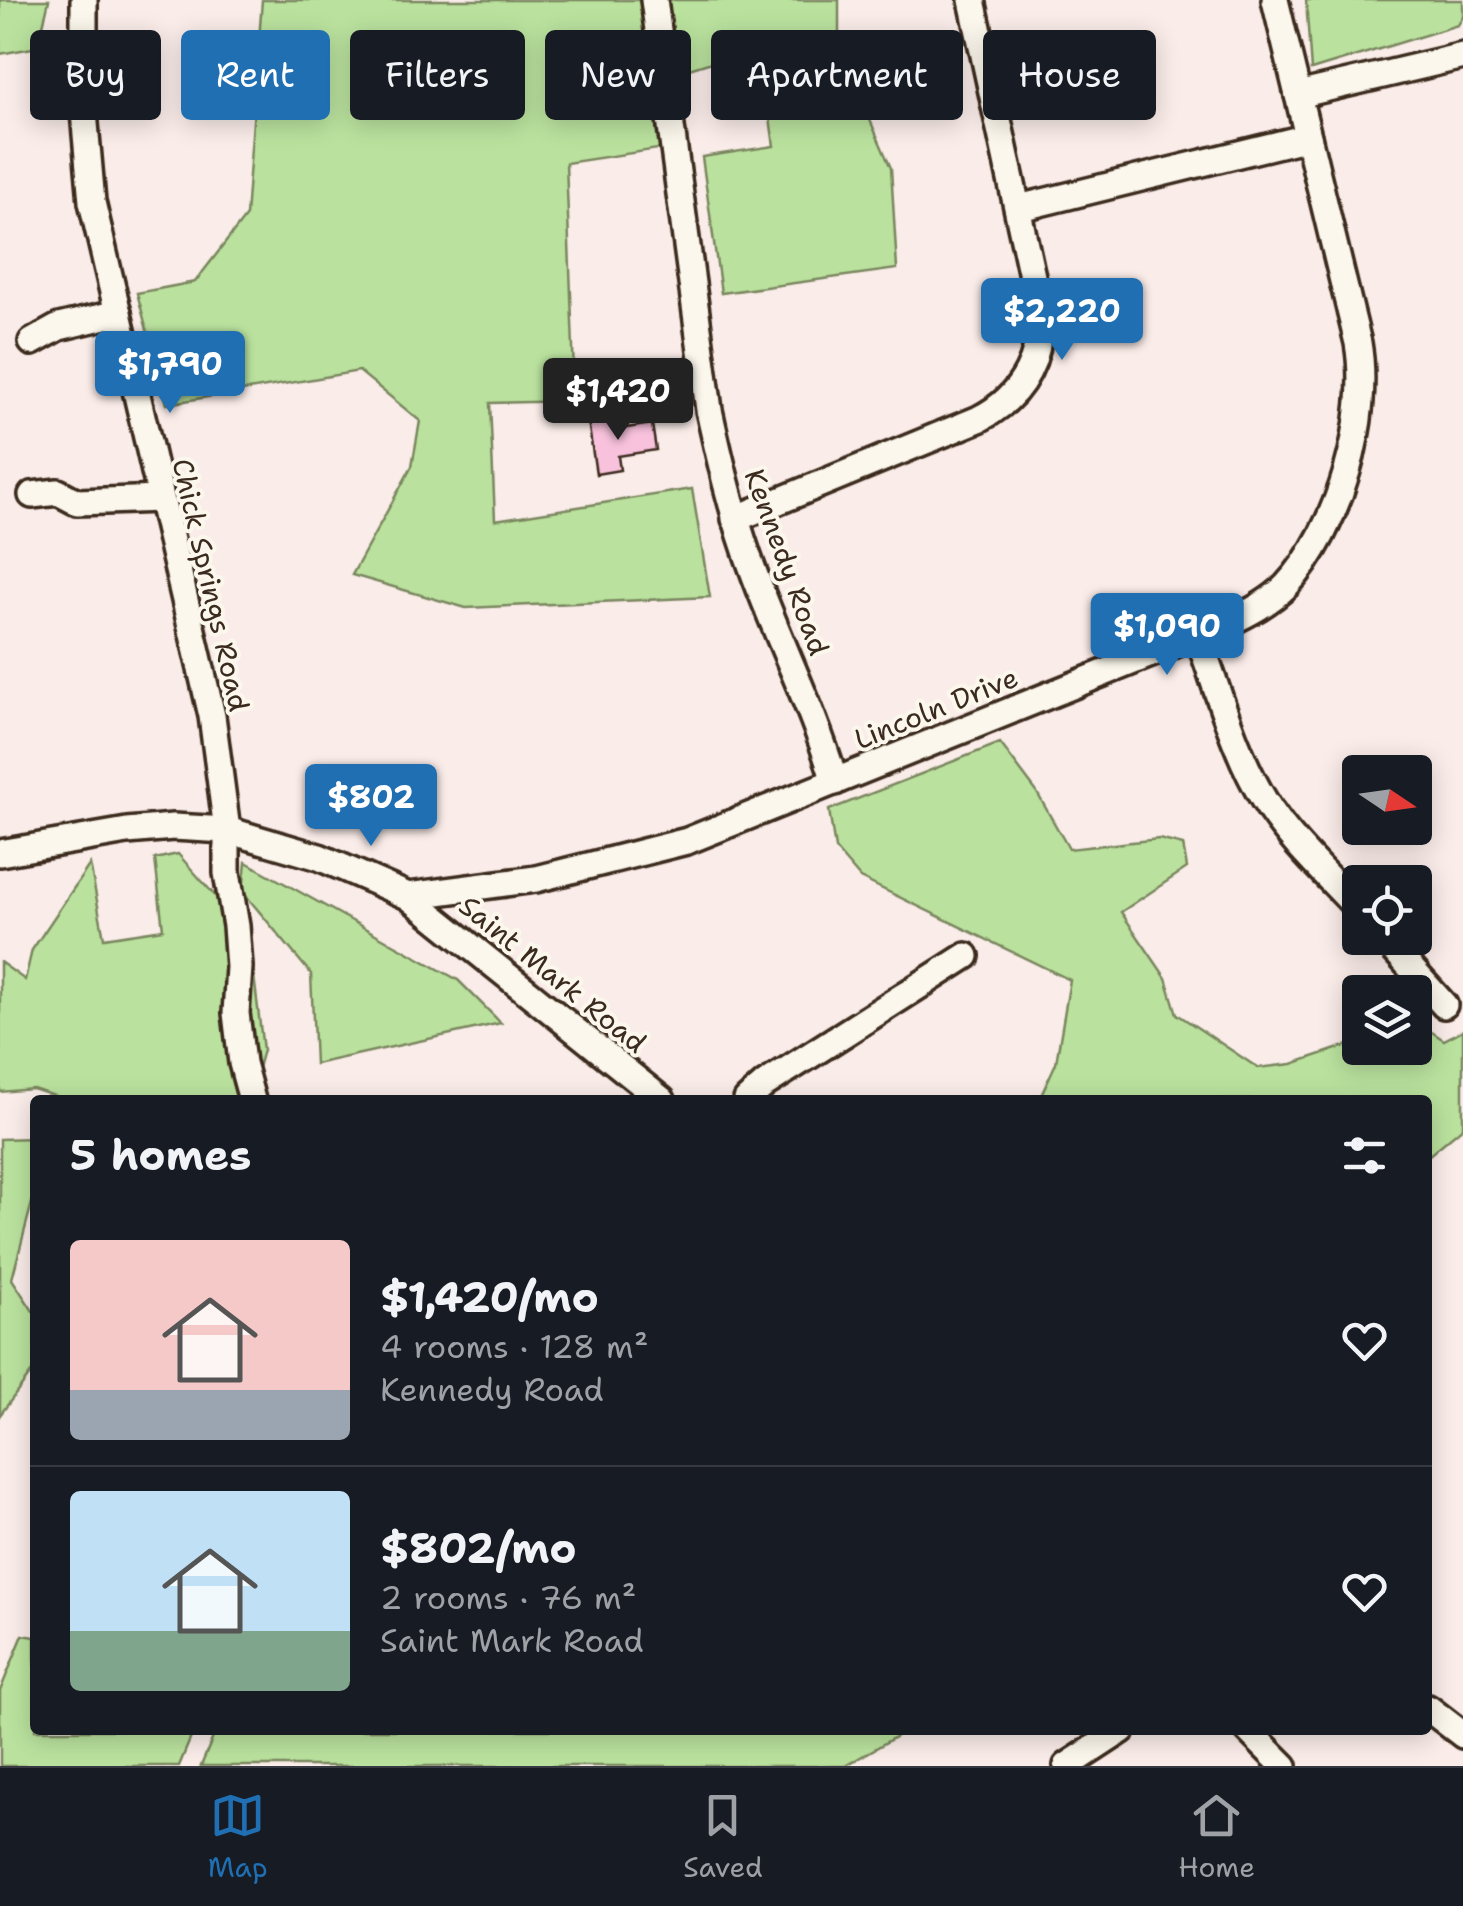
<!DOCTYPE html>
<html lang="en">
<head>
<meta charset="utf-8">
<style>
	body { margin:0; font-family:"Shantell Sans",sans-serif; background:#20242c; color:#f1f3f6; height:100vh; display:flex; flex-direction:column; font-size:38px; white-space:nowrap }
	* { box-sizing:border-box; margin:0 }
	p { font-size:32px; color:#9ea1a6 }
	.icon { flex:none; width:55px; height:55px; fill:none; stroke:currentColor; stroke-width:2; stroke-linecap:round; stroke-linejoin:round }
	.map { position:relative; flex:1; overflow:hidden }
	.sheet { position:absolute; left:30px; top:1095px; width:1402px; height:640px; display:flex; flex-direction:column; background:#171b24; border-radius:10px; box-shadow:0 5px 25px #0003 }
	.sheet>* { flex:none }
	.top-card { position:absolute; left:30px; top:30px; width:1405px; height:90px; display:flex; gap:20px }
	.needle { width:65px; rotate:103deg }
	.controls { position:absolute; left:1342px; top:755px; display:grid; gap:20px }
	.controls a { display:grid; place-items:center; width:90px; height:90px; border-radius:10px; background:#171b24; box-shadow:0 5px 25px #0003; font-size:50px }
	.price { position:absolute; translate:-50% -85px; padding:0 22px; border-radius:10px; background:#1f6fb2; color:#fff; font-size:32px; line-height:65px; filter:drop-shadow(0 2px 5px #0008) }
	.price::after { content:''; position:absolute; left:50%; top:60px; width:30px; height:22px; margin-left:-15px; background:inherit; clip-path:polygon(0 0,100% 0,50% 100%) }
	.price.current { background:#222; color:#fff }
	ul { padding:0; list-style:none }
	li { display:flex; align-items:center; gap:30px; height:250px; padding:0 40px }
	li+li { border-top:2px solid #363941 }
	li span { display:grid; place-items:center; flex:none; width:280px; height:200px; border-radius:10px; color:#555 }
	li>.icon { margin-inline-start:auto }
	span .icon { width:120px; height:120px; fill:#fffc; stroke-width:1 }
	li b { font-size:42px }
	h2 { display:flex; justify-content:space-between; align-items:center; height:120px; padding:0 40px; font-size:42px }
	.tag { padding:0 35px; border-radius:10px; background:#171b24; box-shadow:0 5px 25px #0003; font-size:35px; line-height:90px }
	.tag.current { background:#1f6fb2; color:#fff }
	.tabs { display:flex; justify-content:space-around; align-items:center; height:140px; border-top:2px solid #363941; background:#171b24; font-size:28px; color:#9ea1a6 }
	.tabs a { display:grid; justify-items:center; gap:5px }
	.tabs .current { color:#1f6fb2 }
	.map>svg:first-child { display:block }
</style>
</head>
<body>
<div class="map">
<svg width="1463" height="1766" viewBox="0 0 1463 1766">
	<rect width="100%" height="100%" fill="#faece9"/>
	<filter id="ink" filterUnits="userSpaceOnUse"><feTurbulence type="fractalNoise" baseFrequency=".01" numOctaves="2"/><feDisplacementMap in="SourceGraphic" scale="20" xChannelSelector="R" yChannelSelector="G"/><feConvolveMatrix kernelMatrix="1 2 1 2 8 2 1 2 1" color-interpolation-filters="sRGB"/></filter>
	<g filter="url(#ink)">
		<!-- green -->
		<g fill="#bae29e" stroke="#7a865e" stroke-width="2.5">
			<path d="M0 0H49L38 47 0 54Z"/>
			<path d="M262 0H839V49L891 168 897 269 721 293 702 157 774 146 760 47 689 69 665 148 566 163 575 401 490 403 495 520 692 489 710 597 466 608 352 575 412 466 420 421 359 371 167 404 137 293 195 282 246 216Z"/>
			<path d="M1306 0H1463V17L1458 25 1311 70Z"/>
			<path d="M1000 743 1036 791 1069 849 1159 839 1183 845 1187 868 1121 912 1166 978 1177 1014 1258 1068 1292 1064 1360 1041V1048H1415V1021L1444 1040 1463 1030V1127L1428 1156V1100H1039L1056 1063 1070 980 860 878 835 849 829 810Z"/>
			<path d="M178 854 249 934 263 1050 249 1100H67L33 1089 0 1092V962L25 980 32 950 90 864 104 938 163 929 155 859Z"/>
			<path d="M246 862 458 980 501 1023 315 1064 311 974 243 892Z"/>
			<path d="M35 1138V1191L12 1279 35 1314V1368L0 1415V1139Z"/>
			<path d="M23 1635 35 1637V1730H194L179 1766H0V1691Z"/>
			<path d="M216 1730H907L845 1766H201Z"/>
		</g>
		<!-- building -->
		<path fill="#f8c2dc" stroke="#3b2a1e" stroke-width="2.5" d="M613 417 614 430 652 424 656 450 618 456 620 470 596 474 588 421Z"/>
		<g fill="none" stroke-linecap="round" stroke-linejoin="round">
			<defs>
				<g id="minor">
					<path d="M84 0V112L92 202 212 716 227 830V873L236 926 239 967 236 1013 242 1063 252 1100"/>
					<path d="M654 0 709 410C721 465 734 520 754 573 780 644 814 711 835 782"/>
					<path d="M1298 95 1463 56"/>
					<path d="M1019 208 1308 137"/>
					<path d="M32 342 59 327 118 313"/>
					<path d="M32 495 58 492 77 502 161 499"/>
					<path d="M735 519 979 419C1024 396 1045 354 1038 304L972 0"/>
					<path d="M1198 636C1218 690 1234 751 1264 800 1289 841 1328 876 1360 911"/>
					<path d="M0 853 127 831 173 827 227 830 319 857 408 896 662 1100"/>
					<path d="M408 896 536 879 687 841 1228 623C1249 613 1270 602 1286 586 1339 530 1371 418 1358 343L1275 0"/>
					<path d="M1384 938 1444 1005"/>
					<path d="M747 1100 765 1084 966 956"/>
					<path d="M1428 1708 1463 1735"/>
					<path d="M1248 1730 1284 1766"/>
					<path d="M1067 1766 1122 1730"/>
				</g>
			</defs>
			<!-- minor casing -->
			<use href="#minor" stroke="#3b2a1e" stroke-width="32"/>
			<!-- minor -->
			<use href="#minor" stroke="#fbf7ec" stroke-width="25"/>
		</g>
	</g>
	<g text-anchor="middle" stroke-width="8" stroke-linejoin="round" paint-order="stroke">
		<!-- street labels -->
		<g font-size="28" fill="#3b2a1e" stroke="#fbf7ec">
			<text transform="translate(787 562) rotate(70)" y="10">Kennedy Road</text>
			<text transform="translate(211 585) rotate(77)" y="10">Chick Springs Road</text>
			<text transform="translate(936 708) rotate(-22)" y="10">Lincoln Drive</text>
			<text transform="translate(553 974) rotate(39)" y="10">Saint Mark Road</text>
		</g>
	</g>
</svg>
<div class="controls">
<a><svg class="needle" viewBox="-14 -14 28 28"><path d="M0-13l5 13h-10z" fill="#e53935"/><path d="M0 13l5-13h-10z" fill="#9ea1a6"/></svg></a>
<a><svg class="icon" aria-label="locate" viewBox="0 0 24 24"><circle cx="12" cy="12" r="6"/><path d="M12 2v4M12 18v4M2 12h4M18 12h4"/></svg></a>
<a><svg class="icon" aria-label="layers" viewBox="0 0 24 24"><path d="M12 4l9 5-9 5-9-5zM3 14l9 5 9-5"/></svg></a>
</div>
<b class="price" style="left:1062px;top:363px">$2,220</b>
<b class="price" style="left:170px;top:416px">$1,790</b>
<b class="price current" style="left:618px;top:443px">$1,420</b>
<b class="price" style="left:1167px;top:678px">$1,090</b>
<b class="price" style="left:371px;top:849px">$802</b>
<div class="top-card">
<a class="tag">Buy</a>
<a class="tag current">Rent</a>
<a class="tag">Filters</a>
<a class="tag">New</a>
<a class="tag">Apartment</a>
<a class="tag">House</a>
</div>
<section class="sheet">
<h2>5 homes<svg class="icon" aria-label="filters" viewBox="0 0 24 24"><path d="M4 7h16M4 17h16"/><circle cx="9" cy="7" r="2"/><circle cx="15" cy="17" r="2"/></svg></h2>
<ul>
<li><span style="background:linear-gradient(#f6c9c9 75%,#9aa5b1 0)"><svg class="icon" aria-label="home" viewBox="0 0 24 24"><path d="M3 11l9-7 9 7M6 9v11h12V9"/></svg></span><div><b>$1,420/mo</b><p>4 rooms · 128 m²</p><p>Kennedy Road</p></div><svg class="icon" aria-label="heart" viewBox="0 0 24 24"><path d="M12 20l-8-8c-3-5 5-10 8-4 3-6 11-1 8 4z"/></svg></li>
<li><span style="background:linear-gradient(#bfe0f5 70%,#7fa58c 0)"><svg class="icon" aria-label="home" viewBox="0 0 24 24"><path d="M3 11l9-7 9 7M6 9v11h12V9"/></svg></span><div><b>$802/mo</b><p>2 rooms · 76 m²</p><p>Saint Mark Road</p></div><svg class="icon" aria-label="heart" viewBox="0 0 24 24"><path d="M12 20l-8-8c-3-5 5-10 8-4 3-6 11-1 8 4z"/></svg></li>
</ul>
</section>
</div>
<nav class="tabs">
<a class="current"><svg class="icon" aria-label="map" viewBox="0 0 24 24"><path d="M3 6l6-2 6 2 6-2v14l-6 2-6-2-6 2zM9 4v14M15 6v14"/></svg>Map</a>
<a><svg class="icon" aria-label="saved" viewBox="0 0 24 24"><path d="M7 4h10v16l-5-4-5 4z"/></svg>Saved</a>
<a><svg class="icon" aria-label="home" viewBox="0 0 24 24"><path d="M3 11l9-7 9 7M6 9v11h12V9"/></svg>Home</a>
</nav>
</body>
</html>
